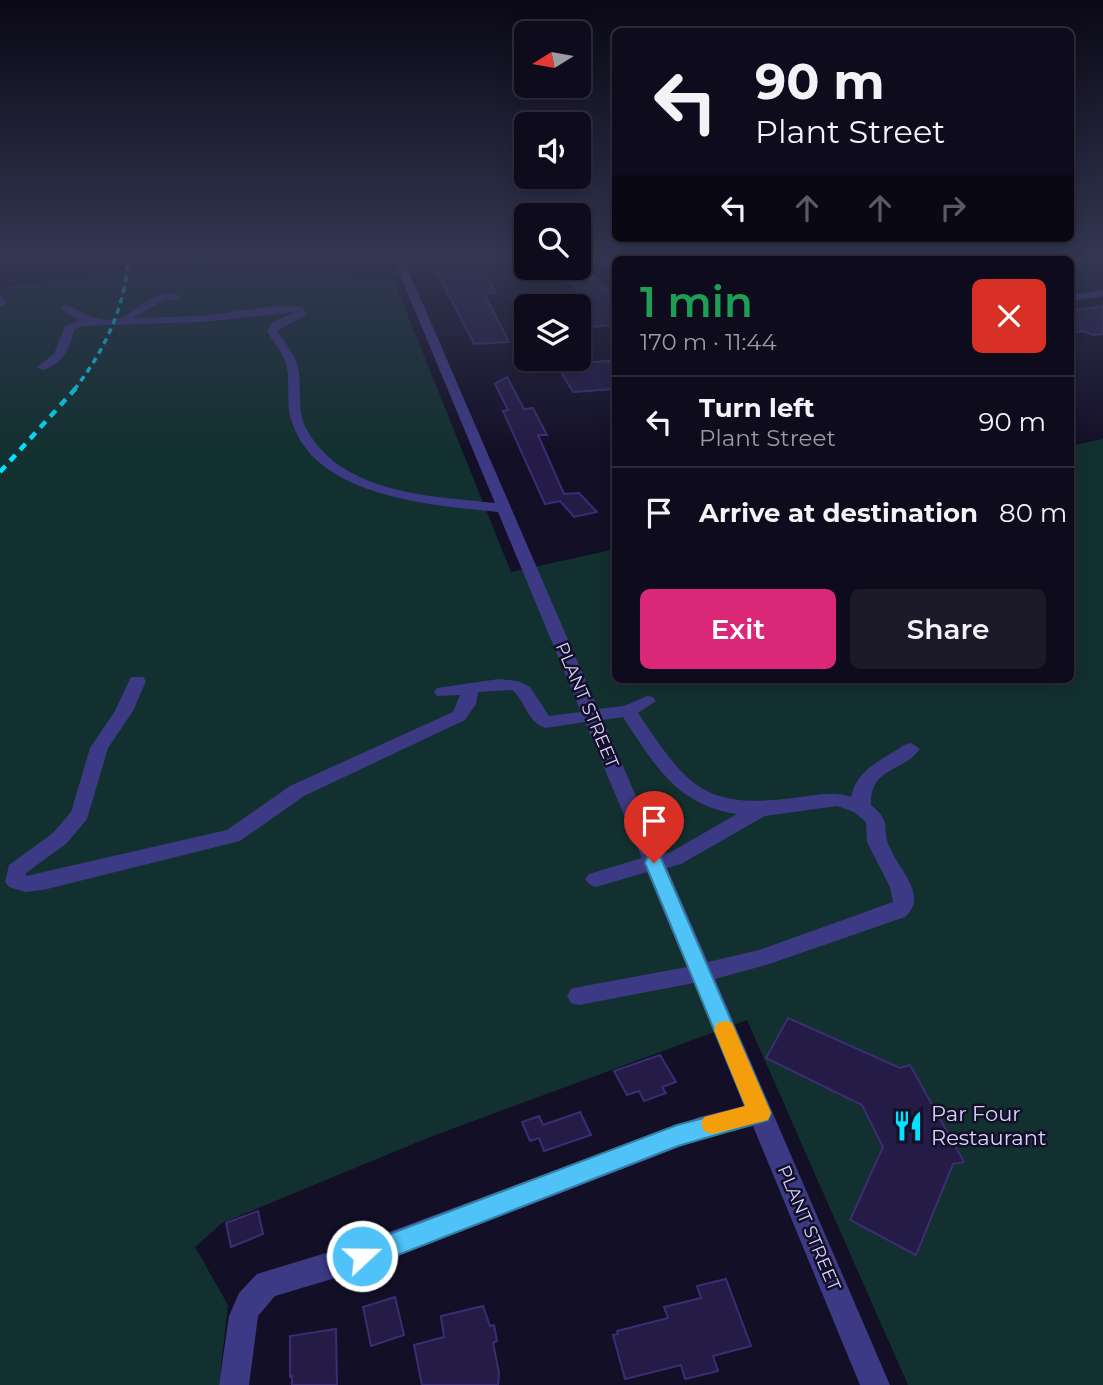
<!DOCTYPE html>
<html lang="en">
<head>
<meta charset="utf-8">
<style>
	body { margin:0; font-family:Montserrat,sans-serif; background:#1c1929; color:#f1f3f6; height:100vh; display:flex; flex-direction:column; font-size:26px; white-space:nowrap }
	* { box-sizing:border-box; margin:0 }
	p { font-size:23px; color:#9b9ba3 }
	.icon { flex:none; width:38px; height:38px; fill:none; stroke:currentColor; stroke-width:2; stroke-linecap:round; stroke-linejoin:round }
	.map { position:relative; flex:1; overflow:hidden }
	.sheet { position:absolute; left:612px; top:256px; width:462px; height:427px; display:flex; flex-direction:column; background:#0e0b1c; border-radius:10px; box-shadow:0 4px 18px #0003,0 0 0 2px #2e2b3b }
	.sheet>* { flex:none }
	.banner { position:absolute; left:612px; top:28px; width:462px; height:214px; border-radius:10px; box-shadow:0 4px 18px #0003,0 0 0 2px #2e2b3b; background:#0e0b1c; color:#f1f3f6; overflow:hidden }
	.needle { width:46px; rotate:259deg }
	.buttons { position:absolute; left:514px; top:21px; display:grid; gap:14px }
	.buttons a { display:grid; place-items:center; width:77px; height:77px; border-radius:10px; background:#0e0b1c; box-shadow:0 4px 18px #0003,0 0 0 2px #2e2b3b; font-size:35px }
	.pin { position:absolute; display:grid; place-items:center; width:60px; height:60px; color:#fff; margin:-72px -30px; border-radius:50% 50% 50% 0; rotate:-45deg; box-shadow:0 0 7px #0007 }
	.pin .icon { rotate:45deg }
	.me { position:absolute; width:77px; margin:-38px; rotate:69deg; stroke-linejoin:round; filter:drop-shadow(0 0 5px #0008) }
	.turn { display:flex; align-items:center; gap:24px; height:147px; padding:0 28px; font-size:32px }
	.turn .icon { width:91px; height:91px; stroke-width:2.5 }
	.turn b { display:block; font-size:49px; line-height:60px }
	.lanes { display:flex; align-items:center; height:66px; padding:0 28px; background:#0003; justify-content:center; gap:35px; direction:ltr }
	.lanes .off { opacity:.35 }
	.round { display:grid; place-items:center; flex:none; width:74px; height:74px; border-radius:10px; background:#1c1929 }
	.summary { display:flex; align-items:center; justify-content:space-between; height:119px; padding:0 28px }
	h1 { font-size:42px; font-weight:600; line-height:52px; color:#1e9e55 }
	.button { display:flex; gap:14px; margin-top:auto; padding:14px 28px }
	.button a { flex:1; height:80px; border-radius:10px; background:#db2777; color:#fff; font-size:28px; font-weight:600; line-height:80px; text-align:center }
	.button a+a { background:#1c1929; color:#f1f3f6 }
	ul { padding:0; list-style:none }
	li { display:flex; align-items:center; gap:21px; height:91px; padding:0 28px; border-top:2px solid #2e2b3b }
	li div { flex:1 }
	li b { display:block; font-size:26px }
	li em { font-style:normal }
	.map>svg:first-child { display:block }
	.green { fill:#12302f }
	.building { fill:#241b47; stroke:#3b2d73; stroke-width:2 }
	.lines { fill:none; stroke-linecap:round; stroke-linejoin:round }
	.minor { fill:#3d3a85; fill-rule:evenodd }
	.rail-far1 { stroke:#00e5ff; stroke-width:3.5; stroke-dasharray:6 5; stroke-linecap:butt }
	.rail { stroke:#00e5ff; stroke-width:4.5; stroke-dasharray:8 7; stroke-linecap:butt }
	.route { fill:#4fc3f7; stroke:#337fa1; stroke-width:2 }
	.slow { fill:#f59e0b }
	.labels { text-anchor:middle; stroke-width:5; stroke-linejoin:round; paint-order:stroke }
	.street-label { font-size:18px; fill:#d9d4ff; stroke:#130f26 }
	.near-poi-label { font-size:21px; fill:#d9d4ff; stroke:#130f26; text-anchor:start }
</style>
</head>
<body>
<div class="map">
<svg width="1103" height="1385" viewBox="0 0 1103 1385">
	<rect width="100%" height="100%" fill="#130f26"/>
	<path class="green" d="M199 265 394 281 511 572 616 549V679H1071V446L1103 439V1385H908L747 1020 430 1137 222 1223 195 1247 228 1305 219 1385H0V287Z"/>
	<g class="building">
		<path d="M449 258 452 262H458L461 268 482 266 496 293 484 294 509 342 474 344 430 259Z"/>
		<path d="M573 268H586L616 300V325L591 327 579 311V295L573 284 561 280Z"/>
		<path d="M1103 306V334L1092 335 1084 331 1071 333V311Z"/>
		<path d="M580 358 583 363 616 360V389L573 392 553 359Z"/>
		<path d="M507 377 524 409 533 408 547 435H538L564 494 579 493 597 512 574 517 560 501 545 504 503 411 508 410 495 384Z"/>
		<path d="M788 1018 900 1068 910 1065 964 1162 953 1164 916 1255 850 1220 883 1147 862 1105 766 1058Z"/>
		<path d="M660 1055 676 1082 662 1087 666 1093 644 1101 639 1091 627 1095 614 1071Z"/>
		<path d="M580 1112 591 1135 544 1151 539 1138 530 1141 522 1122 539 1116 543 1125Z"/>
		<path d="M258 1211 263 1234 231 1247 226 1223Z"/>
		<path d="M726 1279 751 1346 713 1356 718 1371 685 1379 681 1365 625 1379 613 1335 618 1334 617 1331 668 1318 664 1307 701 1298 697 1286Z"/>
		<path d="M395 1297 404 1335 371 1346 363 1307Z"/>
		<path d="M483 1306 490 1326 494 1325 497 1341 493 1343 499 1373 498 1385H422L414 1345 444 1337 441 1316Z"/>
		<path d="M336 1329 337 1385H292V1376L290 1377V1336Z"/>
	</g>
	<g class="lines">
		<g class="minor">
			<path d="M393 258H403L598 709 624 706 647 696 653 697 656 701 638 713C686 784 702 810 793 798 812 796 832 790 851 797 857 768 883 760 904 745L911 743 920 749C903 773 870 766 871 805 894 824 880 827 890 848 899 870 929 896 905 917L769 964 715 979 890 1385H860L753 1126 700 1139 362 1270 275 1296 258 1316 249 1385H219L229 1316 239 1293 257 1274 362 1242 699 1117 744 1106 694 983 579 1005 571 1003 567 996 571 989 579 987 687 967 647 872 596 887 589 884 585 879 589 874 642 858 585 722 546 728C526 722 527 702 512 690L478 692 476 704 465 720 304 796 240 841 43 890 25 892 9 887 5 882 9 865 53 833 71 812 90 748 115 711 131 677H143L146 681 133 711 108 748 87 819 67 843 26 873V876L227 830 290 786 453 712 460 695 437 696 434 692 437 688 499 679 518 681 530 687 549 716 581 712 498 512C433 505 316 498 292 422 285 404 291 383 286 364 282 351 273 342 267 331L273 322 295 312 202 322 82 326 74 330C70 349 62 364 43 370L37 367 54 354 65 326 80 320 62 310V306L66 305C84 311 97 324 118 319 137 314 159 282 182 297L177 300H164L133 318 202 316 277 306 302 307 306 313 305 315 277 331C285 343 295 354 298 368 302 386 297 409 305 426 339 494 430 496 495 503ZM623 717C654 764 676 805 737 814L669 853 661 854 603 720ZM837 806 854 812 866 822 867 842 890 887 893 902 759 950 708 962 667 868 681 864 765 816Z"/>
			<path d="M590 258H603L616 265V273Z"/>
			<path d="M690 258H701L702 259H691Z"/>
			<path d="M873 258H884L885 259H874Z"/>
			<path d="M1103 290V296L1071 301V295Z"/>
			<path d="M0 296 5 299V304L0 307Z"/>
		</g>
		<path class="rail-far1" d="M74 390C105 350 124 309 129 258"/>
		<path class="rail" d="M0 472 76 388"/>
	</g>
	<linearGradient id="sky" x2="0" y2="1"><stop stop-color="#0a0815"/><stop offset="0.57" stop-color="#333752"/><stop offset="1" stop-color="#333752" stop-opacity="0"/></linearGradient>
	<rect width="1103" height="452" fill="url(#sky)"/>
	<path class="route" d="M654 856 661 858 663 863 771 1113 768 1120 678 1146 362 1269 353 1265 349 1256 353 1248 677 1125 746 1107 645 863 647 858Z"/>
	<path class="slow" d="M725 1021 732 1023 771 1113 768 1120 712 1134 704 1131 701 1124 704 1117 745 1106 714 1030 717 1023Z"/>
	<defs>
		<g id="restaurant-bare" transform="scale(2.415)"><path d="M-5-6h1v4h1v-4h1v4h1v-4h1v5L-1.5 .5V6h-2V.5L-5-1ZM5-6V6H3V1.5H1.5Q1.5-4 5-6Z" fill="#00e5ff" stroke="#130f26" stroke-width="2.5" paint-order="stroke"/></g>
	</defs>
	<g fill-rule="evenodd">
		<use href="#restaurant-bare" x="908" y="1126"/>
	</g>
	<g class="labels">
		<g class="street-label">
			<text transform="translate(587 705) rotate(67)" y="6">PLANT STREET</text>
			<text transform="translate(809 1228) rotate(67)" y="6">PLANT STREET</text>
		</g>
		<g class="near-poi-label">
			<text x="931" y="1121">Par Four<tspan x="931" dy="24">Restaurant</tspan></text>
		</g>
	</g>
</svg>
<div class="buttons">
<a><svg class="needle" viewBox="-14 -14 28 28"><path d="M0-13l5 13h-10z" fill="#e53935"/><path d="M0 13l5-13h-10z" fill="#9b9ba3"/></svg></a>
<a><svg class="icon" aria-label="sound" viewBox="0 0 24 24"><path d="M4 9h4l5-4v14l-5-4H4zM17 9q2 3 0 6"/></svg></a>
<a><svg class="icon" aria-label="search" viewBox="0 0 24 24"><circle cx="10" cy="10" r="6"/><path d="M15 15l6 6"/></svg></a>
<a><svg class="icon" aria-label="layers" viewBox="0 0 24 24"><path d="M12 4l9 5-9 5-9-5zM3 14l9 5 9-5"/></svg></a>
</div>
<div class="pin" style="left:654px;top:863px;background:#d93025"><svg class="icon" aria-label="arrive" viewBox="0 0 24 24"><path d="M6 21V4h12l-3 4 3 4H6"/></svg></div>
<svg class="me" style="left:362px;top:1256px" viewBox="-20 -20 40 40"><circle r="17" fill="#4fc3f7" stroke="#fff" stroke-width="3"/><path d="M0-11L8 9 0 5-8 9z" fill="#fff"/></svg>
<div class="banner">
<div class="turn"><svg class="icon" aria-label="left" viewBox="0 0 24 24"><path d="M17 20v-9H6M10 6l-5 5 5 5"/></svg><div><b>90 m</b>Plant Street</div></div>
<div class="lanes"><svg class="icon" aria-label="left" viewBox="0 0 24 24"><path d="M17 20v-9H6M10 6l-5 5 5 5"/></svg><svg class="icon off" aria-label="ahead" viewBox="0 0 24 24"><path d="M12 20V5M6 11l6-6 6 6"/></svg><svg class="icon off" aria-label="ahead" viewBox="0 0 24 24"><path d="M12 20V5M6 11l6-6 6 6"/></svg><svg class="icon off" aria-label="right" viewBox="0 0 24 24"><path d="M7 20v-9h11M14 6l5 5-5 5"/></svg></div>
</div>
<section class="sheet">
<div class="summary"><div><h1>1 min</h1><p>170 m · 11:44</p></div><a class="round" style="background:#d93025;color:#fff"><svg class="icon" aria-label="close" viewBox="0 0 24 24"><path d="M6 6l12 12M18 6L6 18"/></svg></a></div>
<ul>
<li><svg class="icon" aria-label="left" viewBox="0 0 24 24"><path d="M17 20v-9H6M10 6l-5 5 5 5"/></svg><div><b>Turn left</b><p>Plant Street</p></div><em>90 m</em></li>
<li><svg class="icon" aria-label="arrive" viewBox="0 0 24 24"><path d="M6 21V4h12l-3 4 3 4H6"/></svg><div><b>Arrive at destination</b></div><em>80 m</em></li>
</ul>
<div class="button"><a>Exit</a><a>Share</a></div>
</section>
</div>
</body>
</html>
